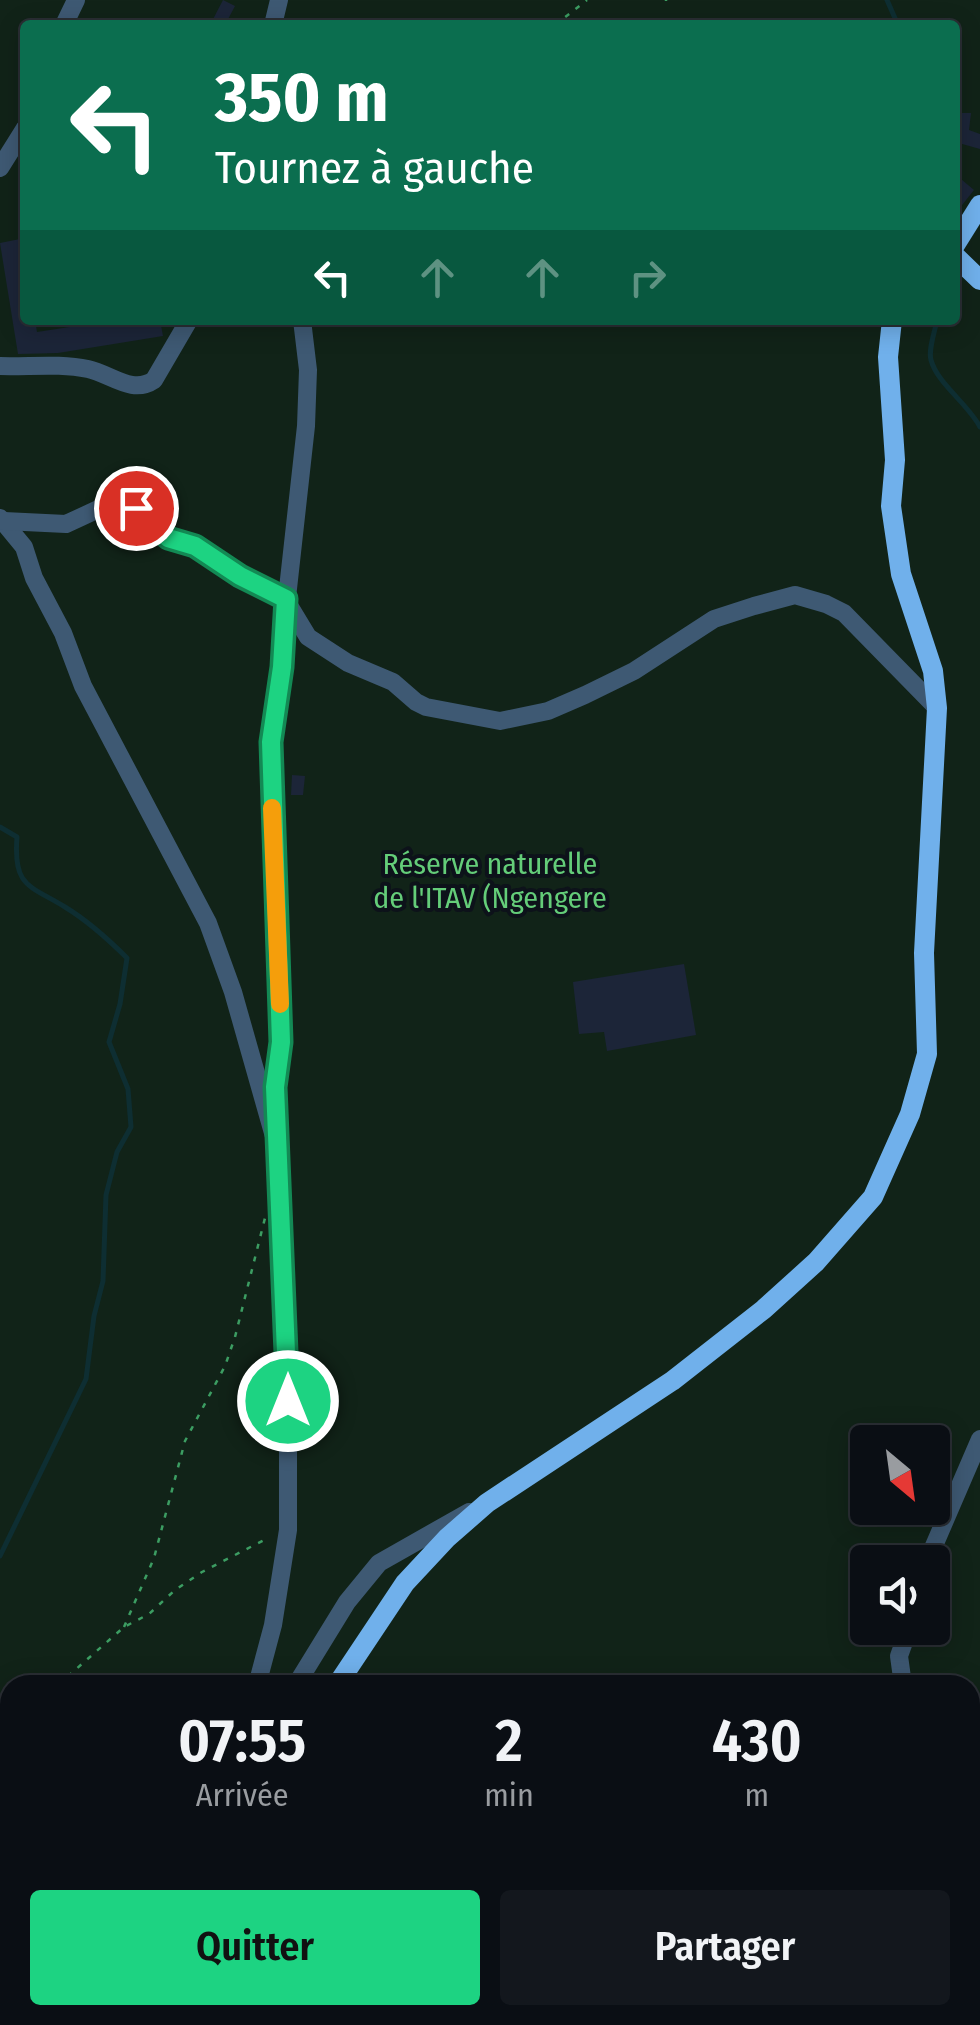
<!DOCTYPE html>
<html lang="fr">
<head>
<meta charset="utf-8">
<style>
	body { margin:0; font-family:"Fira Sans Condensed",sans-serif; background:#13171d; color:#f1f3f6; height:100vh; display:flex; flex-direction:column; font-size:38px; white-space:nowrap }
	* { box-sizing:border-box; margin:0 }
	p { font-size:32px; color:#999ca0 }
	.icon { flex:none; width:55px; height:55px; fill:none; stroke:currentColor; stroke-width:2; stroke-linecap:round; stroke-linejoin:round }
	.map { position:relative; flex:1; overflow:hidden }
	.drawer { position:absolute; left:0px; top:1675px; width:980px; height:350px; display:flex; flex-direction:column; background:#0a0e14; border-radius:30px 30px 0 0; box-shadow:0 5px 25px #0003,0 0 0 2px #2a2e34 }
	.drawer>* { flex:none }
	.hud { position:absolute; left:20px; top:20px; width:940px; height:305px; border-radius:10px; box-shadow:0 5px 25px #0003,0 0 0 2px #2a2e34; background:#0b6e4f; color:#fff; overflow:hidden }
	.needle { width:65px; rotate:151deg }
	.tools { position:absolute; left:850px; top:1425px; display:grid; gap:20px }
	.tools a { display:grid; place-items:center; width:100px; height:100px; border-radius:10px; background:#0a0e14; box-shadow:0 5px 25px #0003,0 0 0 2px #2a2e34; font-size:50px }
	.pin { position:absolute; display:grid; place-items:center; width:85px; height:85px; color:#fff; margin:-42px; border:5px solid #fff; border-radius:50%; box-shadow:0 2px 10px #0007 }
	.me { position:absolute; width:110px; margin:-55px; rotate:0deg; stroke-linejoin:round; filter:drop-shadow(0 0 8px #0008) }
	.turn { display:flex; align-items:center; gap:35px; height:210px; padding:0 30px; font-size:45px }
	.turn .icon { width:130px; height:130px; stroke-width:2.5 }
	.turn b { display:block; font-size:70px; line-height:85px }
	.lanes { display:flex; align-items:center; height:95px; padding:0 30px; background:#0003; justify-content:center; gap:50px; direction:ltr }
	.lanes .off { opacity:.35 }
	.eta { display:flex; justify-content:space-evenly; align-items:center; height:170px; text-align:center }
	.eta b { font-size:60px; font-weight:600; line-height:70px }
	.cta { display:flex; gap:20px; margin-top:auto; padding:20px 30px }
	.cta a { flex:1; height:115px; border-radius:10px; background:#1dd382; color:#111; font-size:40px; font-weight:600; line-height:115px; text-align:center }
	.cta a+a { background:#13171d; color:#f1f3f6 }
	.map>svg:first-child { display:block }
	.green { fill:#112318; fill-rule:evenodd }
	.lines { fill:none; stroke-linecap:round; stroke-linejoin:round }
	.stream { stroke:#0e2e32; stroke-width:5 }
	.building { fill:#1c2538 }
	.path { stroke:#3c9d62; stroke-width:2.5; stroke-dasharray:5 8; stroke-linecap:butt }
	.street { stroke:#3e5973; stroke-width:18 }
	.secondary { stroke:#70b0eb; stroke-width:20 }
	.route-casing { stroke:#138954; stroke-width:25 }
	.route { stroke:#1dd382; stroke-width:18 }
	.slow { stroke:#f59e0b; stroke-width:18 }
	.labels { text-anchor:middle; stroke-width:8; stroke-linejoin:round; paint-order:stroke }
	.park-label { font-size:30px; fill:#64cd79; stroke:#0d121a }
</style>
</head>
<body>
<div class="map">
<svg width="980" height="2025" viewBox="0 0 980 2025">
	<rect width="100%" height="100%" fill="#0d121a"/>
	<path class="green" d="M0 0H980V2025H0ZM25 25H955V320H25ZM868 1442H932V1508H868ZM868 1562H932V1628H868ZM10 1685H970V2015H10Z"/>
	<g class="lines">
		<g class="stream">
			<path d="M887 0 898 25"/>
			<path d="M937 320C935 331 928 350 931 360 937 383 968 404 980 427"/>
			<path d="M0 827 17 837C13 887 29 885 65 907 88 921 108 939 127 958L120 1004 109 1042 128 1089 131 1127 117 1152 106 1195 103 1281 94 1316 86 1379 0 1556"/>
			<path d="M970 1824 980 1816"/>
			<path d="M970 1870 980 1917"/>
		</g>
	</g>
	<g class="building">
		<path d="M223 0 235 6 225 25H210Z"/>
		<path d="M955 113H971L969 130 980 134V149L955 142Z"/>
		<path d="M955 174 974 190 955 214Z"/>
		<path d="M25 238V320H35L37 332 115 320H160L163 336 58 353 18 354 0 243Z"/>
		<path d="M292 775 305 776 303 795H291Z"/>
		<path d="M684 964 696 1035 607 1051 604 1032 579 1034 573 982Z"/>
	</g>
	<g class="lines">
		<g class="path">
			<path d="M666 1V0"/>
			<path d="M555 25 587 0"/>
			<path d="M124 1627 154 1558 185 1441 225 1366 235 1337 265 1218"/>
			<path d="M58 1685 124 1627 149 1614 175 1590 202 1572 268 1538"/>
			<path d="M0 1739 10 1730"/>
			<path d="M79 2025 89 2015"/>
		</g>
		<g class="street">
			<path d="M64 25 76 0"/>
			<path d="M273 25 279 0"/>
			<path d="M0 168 25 128"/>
			<path d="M0 366C28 367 60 363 88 369 111 374 132 395 154 380L189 320"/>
			<path d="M0 518 24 547 34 578 63 633 83 686 208 923 233 992 279 1154 288 1337V1530L273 1625 257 1685"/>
			<path d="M4 521 66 524 107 505 135 508 168 538 195 546 241 576 285 599 308 637 348 663 393 682 416 702 426 707 500 721 548 711 585 695 634 671 714 619 754 606 795 595 826 604 844 613 937 708"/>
			<path d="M278 1121 275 1087 281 1042 271 742 306 426 308 370 302 320"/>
			<path d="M927 1562 980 1439"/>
			<path d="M296 1685 347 1602 379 1563 469 1512"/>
			<path d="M903 1685 899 1656 909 1628"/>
			<path d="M970 1764 980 1773"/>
		</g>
		<g class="secondary">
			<path d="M955 245 980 205"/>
			<path d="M955 256 980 280"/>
			<path d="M337 1685 405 1583 447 1538 487 1503 672 1381 764 1309 816 1262 873 1197 910 1114 927 1054 924 953 937 708 933 671 901 574 891 506 895 460 888 357 892 320"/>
			<path d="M174 2025 176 2015"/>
		</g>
	</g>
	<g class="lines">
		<g class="route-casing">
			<path id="route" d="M136 508 168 538 195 546 240 576 286 599 282 667 271 742 281 1042 275 1087 288 1401"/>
		</g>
		<use href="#route" class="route"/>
		<path class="slow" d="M272 808 280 1004"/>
	</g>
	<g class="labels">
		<g class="park-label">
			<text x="490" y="874">Réserve naturelle<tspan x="490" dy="34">de l'ITAV (Ngengere</tspan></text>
		</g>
	</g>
</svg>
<div class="tools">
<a><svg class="needle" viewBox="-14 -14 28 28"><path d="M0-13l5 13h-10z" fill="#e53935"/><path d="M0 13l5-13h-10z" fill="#999ca0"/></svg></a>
<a><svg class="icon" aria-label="sound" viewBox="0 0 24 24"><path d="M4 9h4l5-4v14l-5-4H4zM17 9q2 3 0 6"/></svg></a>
</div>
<div class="pin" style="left:136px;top:508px;background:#d93025"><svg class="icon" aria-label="arrive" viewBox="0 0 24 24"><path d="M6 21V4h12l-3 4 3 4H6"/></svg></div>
<svg class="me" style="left:288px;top:1401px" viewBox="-20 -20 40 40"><circle r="17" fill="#1dd382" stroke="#fff" stroke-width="3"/><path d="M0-11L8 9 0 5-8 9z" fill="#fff"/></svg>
<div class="hud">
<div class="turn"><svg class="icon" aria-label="left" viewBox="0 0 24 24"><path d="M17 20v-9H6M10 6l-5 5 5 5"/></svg><div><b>350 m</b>Tournez à gauche</div></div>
<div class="lanes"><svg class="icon" aria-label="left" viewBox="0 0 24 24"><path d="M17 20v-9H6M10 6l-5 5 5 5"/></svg><svg class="icon off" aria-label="ahead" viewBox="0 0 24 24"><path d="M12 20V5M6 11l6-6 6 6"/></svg><svg class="icon off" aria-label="ahead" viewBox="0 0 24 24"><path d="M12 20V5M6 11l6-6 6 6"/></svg><svg class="icon off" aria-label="right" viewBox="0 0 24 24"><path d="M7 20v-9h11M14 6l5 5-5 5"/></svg></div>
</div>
<section class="drawer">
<div class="eta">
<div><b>07:55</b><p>Arrivée</p></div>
<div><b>2</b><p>min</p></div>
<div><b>430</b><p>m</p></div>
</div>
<div class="cta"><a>Quitter</a><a>Partager</a></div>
</section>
</div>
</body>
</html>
